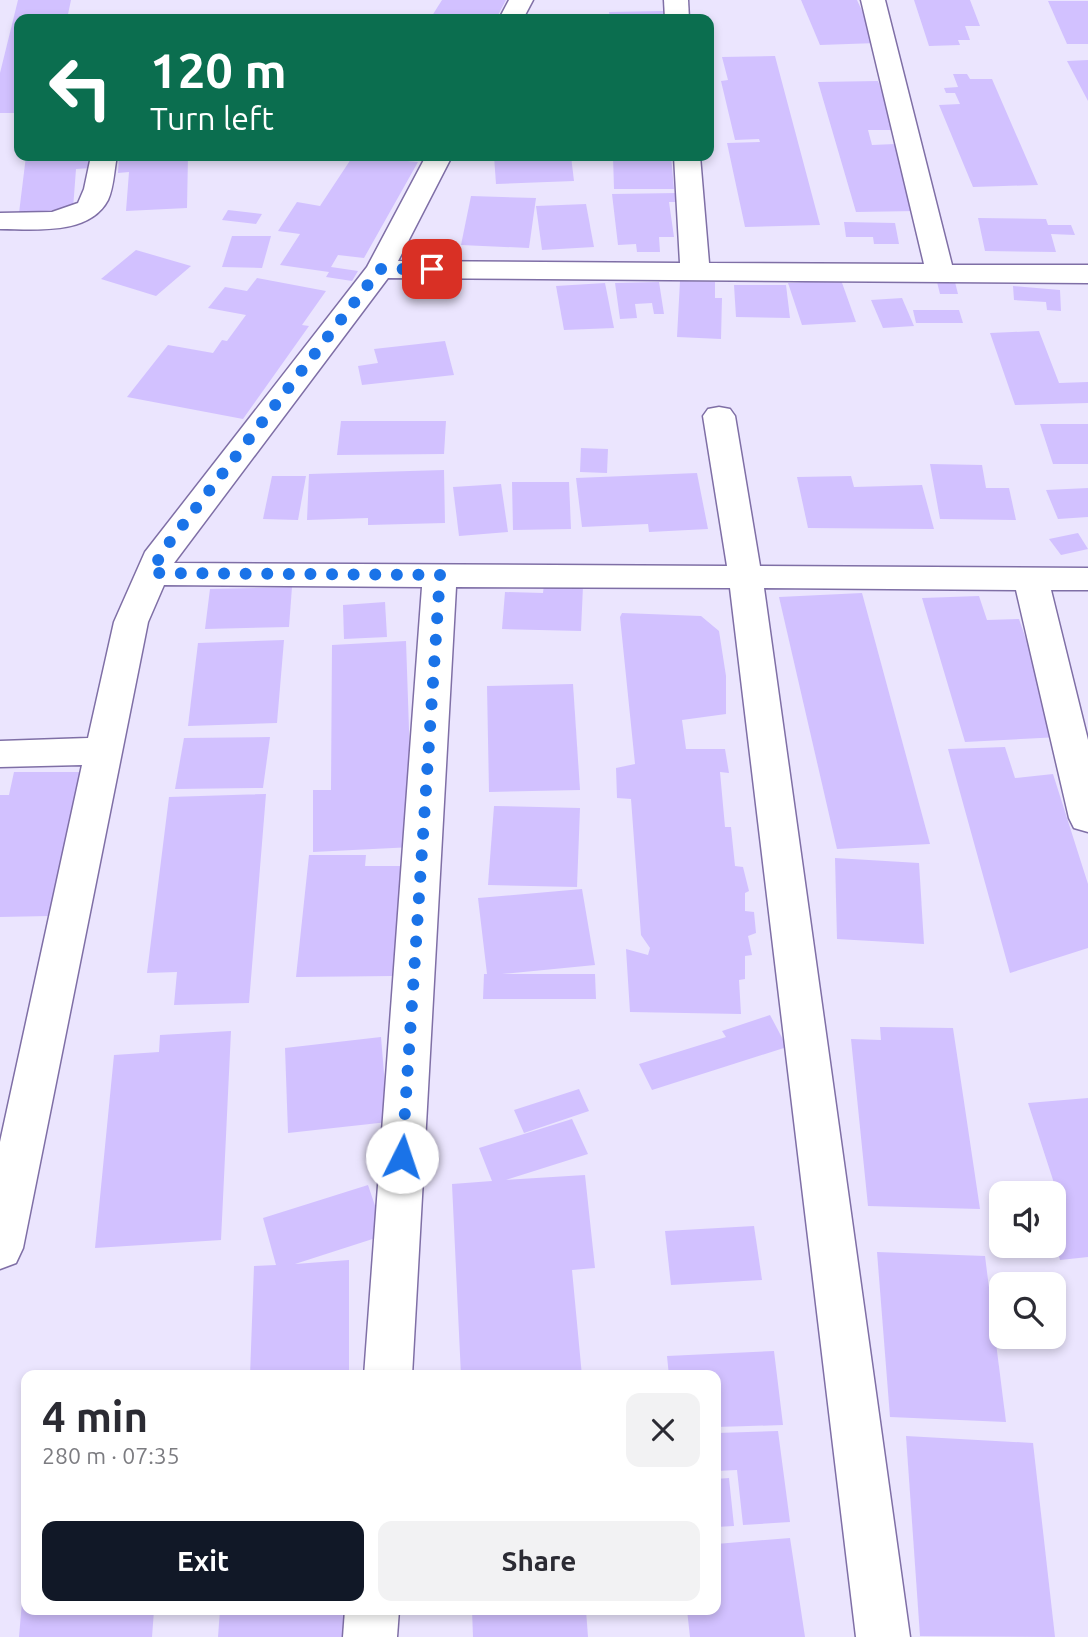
<!DOCTYPE html>
<html lang="en">
<head>
<meta charset="utf-8">
<style>
	body { margin:0; font-family:Ubuntu,sans-serif; background:#f2f2f3; color:#2b2b33; height:100vh; display:flex; flex-direction:column; font-size:26px; white-space:nowrap }
	* { box-sizing:border-box; margin:0 }
	p { font-size:23px; color:#7c7c81 }
	.icon { flex:none; width:38px; height:38px; fill:none; stroke:currentColor; stroke-width:2; stroke-linecap:round; stroke-linejoin:round }
	.map { position:relative; flex:1; overflow:hidden }
	.drawer { position:absolute; left:21px; top:1370px; width:700px; height:245px; display:flex; flex-direction:column; background:#fff; border-radius:14px; box-shadow:0 4px 10px #0003 }
	.drawer>* { flex:none }
	.hud { position:absolute; left:14px; top:14px; width:700px; height:147px; border-radius:14px; box-shadow:0 4px 10px #0003; background:#0b6e4f; color:#fff; overflow:hidden }
	.controls { position:absolute; left:989px; top:1181px; display:grid; gap:14px }
	.controls a { display:grid; place-items:center; width:77px; height:77px; border-radius:14px; background:#fff; box-shadow:0 4px 10px #0003; font-size:35px }
	.pin { position:absolute; display:grid; place-items:center; width:60px; height:60px; color:#fff; margin:-30px; border-radius:14px; box-shadow:0 4px 10px #0006 }
	.me { position:absolute; width:77px; margin:-38px; rotate:4deg; stroke-linejoin:round; filter:drop-shadow(0 0 5px #0008) }
	.turn { display:flex; align-items:center; gap:24px; height:147px; padding:0 21px; font-size:32px }
	.turn .icon { width:91px; height:91px; stroke-width:2.5 }
	.turn b { display:block; font-size:49px; line-height:60px }
	.round { display:grid; place-items:center; flex:none; width:74px; height:74px; border-radius:14px; background:#f2f2f3 }
	.overview { display:flex; align-items:center; justify-content:space-between; height:119px; padding:0 21px }
	h1 { font-size:42px; font-weight:700; line-height:52px }
	.primary-button { display:flex; gap:14px; margin-top:auto; padding:14px 21px }
	.primary-button a { flex:1; height:80px; border-radius:14px; background:#111827; color:#fff; font-size:28px; font-weight:700; line-height:80px; text-align:center }
	.primary-button a+a { background:#f2f2f3; color:#2b2b33 }
	.map>svg:first-child { display:block }
	.building { fill:#d2c1ff }
	.lines { fill:none; stroke-linecap:round; stroke-linejoin:round }
	.minor-casing { stroke:#7f6fa6; stroke-width:3 }
	.minor { fill:#fff; fill-rule:evenodd }
	.route { stroke:#1a73e8; stroke-width:12; stroke-dasharray:0 21.6 }
</style>
</head>
<body>
<div class="map">
<svg width="1088" height="1637" viewBox="0 0 1088 1637">
	<rect width="100%" height="100%" fill="#ebe5fe"/>
	<g class="building">
		<path d="M18 0H71L67 19H19V113H0V73Z"/>
		<path d="M442 0H506L496 19H430Z"/>
		<path d="M801 0H857L877 43 820 45Z"/>
		<path d="M914 0H970L980 26H965L970 40H958L960 45 929 46Z"/>
		<path d="M1048 1H1088V44H1067Z"/>
		<path d="M663 11 665 19H610L609 12Z"/>
		<path d="M775 56 820 225 745 227 727 143 760 142 759 139 735 140 721 81 728 80 722 57Z"/>
		<path d="M1088 60V101L1067 61Z"/>
		<path d="M953 74H967L970 79H992L1038 185 973 187 939 105 960 104 955 93H946L944 88 958 87Z"/>
		<path d="M878 81 896 130H868L872 145 895 144 916 211 856 212 818 82Z"/>
		<path d="M26 156H92L91 168 76 169 73 209 19 213Z"/>
		<path d="M119 156H188L187 208 126 211 129 172 118 173Z"/>
		<path d="M353 156 418 162 364 258 338 255 331 267 358 271 352 281 326 277 329 272 280 265 300 234 278 231 297 202 320 206Z"/>
		<path d="M494 156H571L574 181 496 184Z"/>
		<path d="M613 156H671L674 189H614Z"/>
		<path d="M677 193 678 202H669L674 237H659L660 252H637L636 244 618 245 612 194Z"/>
		<path d="M471 196 536 198 529 248 461 245Z"/>
		<path d="M586 204 594 247 542 250 536 206Z"/>
		<path d="M228 210 262 214 256 224 222 220Z"/>
		<path d="M978 218 1046 219 1048 225H1071L1075 235 1051 234 1056 252 985 251Z"/>
		<path d="M844 222 895 223 899 244H874L873 237H846Z"/>
		<path d="M232 236H271L262 268 222 267Z"/>
		<path d="M136 250 191 266 156 296 101 279Z"/>
		<path d="M257 278 326 291 302 325 309 326 243 419 127 397 168 345 213 353 222 340 227 341 246 315 208 308 225 287 247 291Z"/>
		<path d="M841 280 856 322 802 325 788 283Z"/>
		<path d="M680 281 715 282V298H722L721 339 677 337Z"/>
		<path d="M659 282 664 314H654L652 303 635 304 637 318 620 319 615 283Z"/>
		<path d="M937 282H955L958 294H940Z"/>
		<path d="M605 283 614 328 564 330 556 286Z"/>
		<path d="M734 285H786L790 318 736 317Z"/>
		<path d="M1013 286 1060 290 1061 311 1047 310 1046 302 1014 300Z"/>
		<path d="M902 298 914 326 883 328 871 300Z"/>
		<path d="M913 310H959L963 323H916Z"/>
		<path d="M1039 331 1059 383 1088 382V403L1015 405 990 333Z"/>
		<path d="M445 341 454 375 362 385 358 366 378 363 374 349Z"/>
		<path d="M341 421H446L444 454 337 455Z"/>
		<path d="M1040 424H1088V464H1053Z"/>
		<path d="M581 448 608 449 607 473 580 472Z"/>
		<path d="M930 464 982 465 986 488H1009L1016 520 940 519Z"/>
		<path d="M444 470 445 523 368 525V518L307 520 309 474Z"/>
		<path d="M697 473 708 529 649 532 648 524 582 527 576 478Z"/>
		<path d="M272 476H306L298 520 263 519Z"/>
		<path d="M851 476 854 487 922 485 934 529 808 528 797 477Z"/>
		<path d="M512 482H569L571 529 513 530Z"/>
		<path d="M501 484 508 532 459 536 453 487Z"/>
		<path d="M1088 488V517L1058 519 1046 490Z"/>
		<path d="M1078 533 1088 549 1061 555 1049 539Z"/>
		<path d="M544 584 583 586 581 631 502 629 505 592 543 593Z"/>
		<path d="M292 587 289 627 205 629 210 589Z"/>
		<path d="M862 593 930 844 837 849 779 597Z"/>
		<path d="M979 596 987 620 1019 619 1060 737 965 742 922 598Z"/>
		<path d="M385 602 387 637 344 639 343 605Z"/>
		<path d="M622 613 701 616 719 631 726 676V714L682 720 686 749H725L729 773 720 772 725 827H731L735 866 743 867 749 891 745 893V911L754 912 756 933 748 936 752 955 745 956V979L739 980 741 1014 630 1012 626 949 648 955 650 948 641 935 631 799 617 798 616 768 635 764 620 617Z"/>
		<path d="M284 640 277 723 188 726 198 643Z"/>
		<path d="M406 641 413 847 313 852V790H331L332 645Z"/>
		<path d="M573 684 580 790 489 792 487 686Z"/>
		<path d="M270 737 263 788 175 789 184 738Z"/>
		<path d="M1005 747 1015 778 1053 774 1088 884V948L1010 973 948 749Z"/>
		<path d="M14 772H80L49 916 0 917V795H9Z"/>
		<path d="M266 794 249 1003 174 1005 177 972 147 973 169 797Z"/>
		<path d="M494 806 580 808 577 887 488 885Z"/>
		<path d="M309 855H366L365 866H402L393 976 296 977Z"/>
		<path d="M835 858 919 863 924 944 837 939Z"/>
		<path d="M582 889 595 965 502 974H595L596 999H483L484 974H487L478 898Z"/>
		<path d="M770 1015 787 1047 652 1090 639 1064 726 1037 722 1031Z"/>
		<path d="M880 1027 953 1028 980 1209 868 1206 851 1039 881 1040Z"/>
		<path d="M231 1031 221 1240 95 1248 114 1055 159 1052 160 1035Z"/>
		<path d="M381 1037 388 1122 288 1133 285 1048Z"/>
		<path d="M579 1089 589 1111 524 1133 514 1110Z"/>
		<path d="M1088 1098V1257L1060 1260 1054 1238V1194H1039L1037 1185 1054 1183 1028 1103Z"/>
		<path d="M572 1119 588 1154 506 1180 585 1175 595 1268 572 1270 582 1376H461L452 1184 492 1181 479 1148Z"/>
		<path d="M368 1185 385 1235 295 1264 349 1260V1376H250L254 1266 276 1265 263 1218Z"/>
		<path d="M754 1226 762 1280 671 1285 665 1231Z"/>
		<path d="M877 1252 985 1256 1006 1422 890 1417Z"/>
		<path d="M774 1351 783 1425 716 1427V1376H669L667 1356Z"/>
		<path d="M778 1431 790 1522 743 1525 737 1470 716 1471V1433Z"/>
		<path d="M906 1436 1033 1443 1055 1637 920 1636Z"/>
		<path d="M729 1478 734 1526 716 1527V1479Z"/>
		<path d="M790 1538 805 1637H690L687 1610H716V1544Z"/>
		<path d="M24 1578 26 1610H154L152 1637H19Z"/>
		<path d="M220 1610H348V1637H218Z"/>
		<path d="M472 1610H586L588 1637H473Z"/>
	</g>
	<g class="lines">
		<g class="minor-casing">
			<g id="minor">
				<path d="M509 0H533L523 19H499Z"/>
				<path d="M664 0H688L689 19H665Z"/>
				<path d="M861 0H885L952 265H1088V283L388 278 174 563 727 566 703 416 708 409 719 407 730 409 735 416 760 566 1088 568V590H1051L1088 740V832L1074 828 1069 818 1016 590 764 588 910 1637H856L730 588 456 587 412 1376H364L422 587 164 585 148 622 23 1248 16 1263 0 1269V1142L82 765 0 767V741L88 738 114 622 145 552 367 267 426 156H452L398 261 680 263 674 156H700L709 263 924 264Z"/>
				<path d="M91 156H117C114 170 114 187 108 200 89 236 34 229 0 229V213L52 212 78 203 84 189Z"/>
				<path d="M345 1610H399L397 1637H343Z"/>
			</g>
		</g>
		<use href="#minor" class="minor"/>
	</g>
	<g class="lines">
		<path class="route" d="M402 1157 440 575 152 573 162 552 380 269H432"/>
	</g>
</svg>
<div class="controls">
<a><svg class="icon" aria-label="sound" viewBox="0 0 24 24"><path d="M4 9h4l5-4v14l-5-4H4zM17 9q2 3 0 6"/></svg></a>
<a><svg class="icon" aria-label="search" viewBox="0 0 24 24"><circle cx="10" cy="10" r="6"/><path d="M15 15l6 6"/></svg></a>
</div>
<div class="pin" style="left:432px;top:269px;background:#d93025"><svg class="icon" aria-label="arrive" viewBox="0 0 24 24"><path d="M6 21V4h12l-3 4 3 4H6"/></svg></div>
<svg class="me" style="left:402px;top:1157px" viewBox="-20 -20 40 40"><circle r="19" fill="#fff"/><path d="M0-13L10 11 0 6-10 11z" fill="#1a73e8"/></svg>
<div class="hud">
<div class="turn"><svg class="icon" aria-label="left" viewBox="0 0 24 24"><path d="M17 20v-9H6M10 6l-5 5 5 5"/></svg><div><b>120 m</b>Turn left</div></div>
</div>
<section class="drawer">
<div class="overview"><div><h1>4 min</h1><p>280 m · 07:35</p></div><a class="round"><svg class="icon" aria-label="close" viewBox="0 0 24 24"><path d="M6 6l12 12M18 6L6 18"/></svg></a></div>
<div class="primary-button"><a>Exit</a><a>Share</a></div>
</section>
</div>
</body>
</html>
